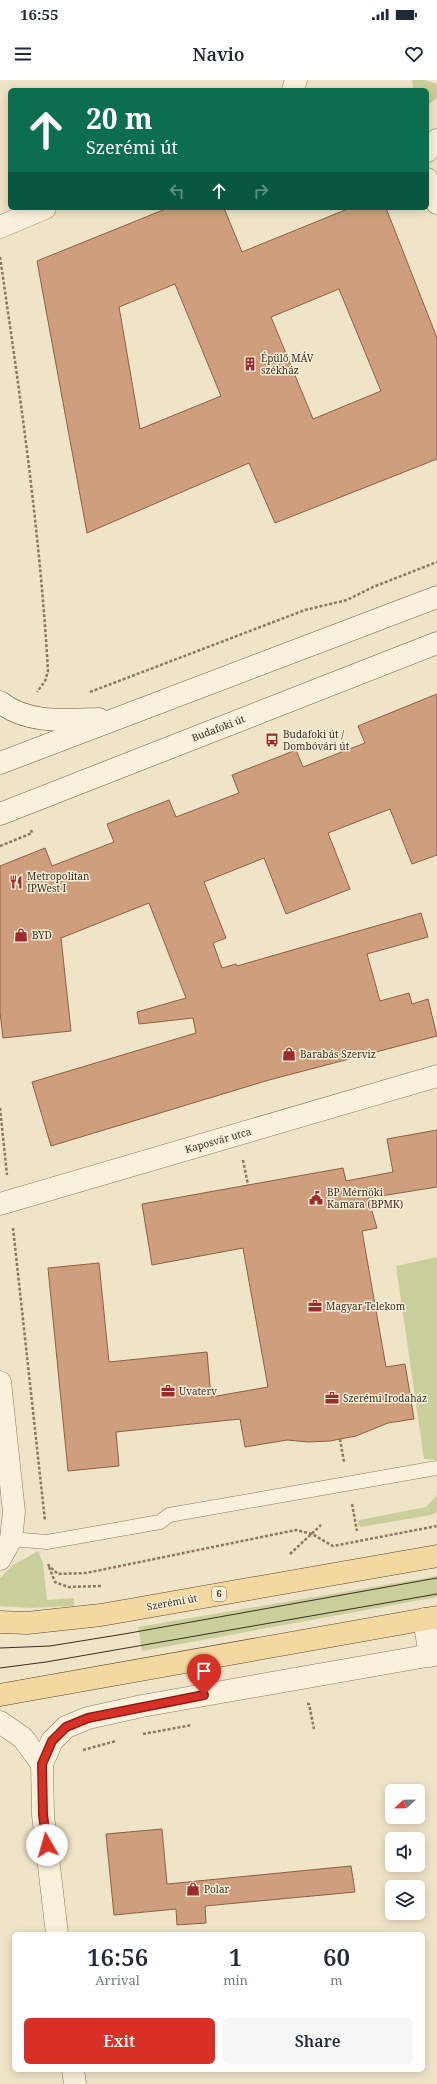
<!DOCTYPE html>
<html lang="en">
<head>
<meta charset="utf-8">
<style>
	body { margin:0; font-family:"Noto Serif",serif; background:#f6f6f7; color:#1f2937; height:100vh; display:flex; flex-direction:column; font-size:15px; white-space:nowrap }
	* { box-sizing:border-box; margin:0 }
	p { font-size:13px; color:#747a83 }
	.icon { flex:none; width:22px; height:22px; fill:none; stroke:currentColor; stroke-width:2; stroke-linecap:round; stroke-linejoin:round }
	.map { position:relative; flex:1; overflow:hidden }
	.side { position:absolute; left:12px; top:1852px; width:413px; height:140px; display:flex; flex-direction:column; background:#fff; border-radius:6px; box-shadow:0 2px 10px #0003 }
	.side>* { flex:none }
	.guide { position:absolute; left:8px; top:8px; width:421px; height:122px; border-radius:6px; box-shadow:0 2px 10px #0003; background:#0b6e4f; color:#fff; overflow:hidden }
	.needle { width:26px; rotate:248deg }
	.buttons { position:absolute; left:385px; top:1704px; display:grid; gap:8px }
	.buttons a { display:grid; place-items:center; width:40px; height:40px; border-radius:6px; background:#fff; box-shadow:0 2px 10px #0003; font-size:20px }
	.pin { position:absolute; display:grid; place-items:center; width:34px; height:34px; color:#fff; margin:-41px -17px; border-radius:50% 50% 50% 0; rotate:-45deg; box-shadow:0 0 4px #0007 }
	.pin .icon { rotate:45deg }
	.me { position:absolute; width:44px; margin:-22px; rotate:353deg; stroke-linejoin:round; filter:drop-shadow(0 0 3px #0008) }
	.turn { display:flex; align-items:center; gap:14px; height:84px; padding:0 12px; font-size:18px }
	.turn .icon { width:52px; height:52px; stroke-width:2.5 }
	.turn b { display:block; font-size:28px; line-height:34px }
	.lanes { display:flex; align-items:center; height:38px; padding:0 12px; background:#0003; justify-content:center; gap:20px; direction:ltr }
	.lanes .off { opacity:.35 }
	.eta { display:flex; justify-content:space-evenly; align-items:center; height:68px; text-align:center }
	.eta b { font-size:24px; font-weight:600; line-height:28px }
	.button { display:flex; gap:8px; margin-top:auto; padding:8px 12px }
	.button a { flex:1; height:46px; border-radius:6px; background:#d93025; color:#fff; font-size:16px; font-weight:600; line-height:46px; text-align:center }
	.button a+a { background:#f6f6f7; color:#1f2937 }
	.status { display:flex; justify-content:space-between; align-items:center; height:28px; padding:0 20px; background:#fff; direction:ltr }
	.status svg { height:11px; fill:currentColor }
	header { display:flex; justify-content:space-between; align-items:center; height:52px; padding:0 12px; background:#fff; font-size:18px; font-weight:600 }
	.map>svg:first-child { display:block }
	.green { fill:#c9cf9b }
	.building { fill:#cf9f7d; stroke:#8d5f41; fill-rule:evenodd }
	.lines { fill:none; stroke-linecap:round; stroke-linejoin:round }
	.service-casing { stroke:#8d765c; stroke-width:15 }
	.pedestrian-casing { stroke:#8d765c; stroke-width:23 }
	.minor-casing { stroke:#8d765c; stroke-width:23 }
	.secondary-casing { stroke:#6f573f; stroke-width:23 }
	.primary-casing { stroke:#5b4430; stroke-width:23 }
	.path { stroke:#8d765c; stroke-width:2.5; stroke-dasharray:3 2; stroke-linecap:butt }
	.service { stroke:#faf1dc; stroke-width:14 }
	.pedestrian { stroke:#faf1dc; stroke-width:22 }
	.minor { stroke:#faf1dc; stroke-width:22 }
	.secondary { stroke:#faf1dc; stroke-width:22 }
	.primary { stroke:#f3d9a0; stroke-width:22 }
	.tram { stroke:#3d2e20; stroke-width:1 }
	.route-casing { stroke:#8d1f18; stroke-width:10 }
	.route { stroke:#d93025; stroke-width:7 }
	.labels { text-anchor:middle; stroke-width:3; stroke-linejoin:round; paint-order:stroke }
	.shield { fill:#f7eed8; stroke:#756857; stroke-width:1 }
	.shield-label { font-size:9px; font-weight:bold; fill:#3d2e20 }
	.poi-label { font-size:10px; fill:#3d2e20; stroke:#f7eed8; text-anchor:start }
	.street-label { font-size:10px; fill:#3d2e20; stroke:#f7eed8 }
</style>
</head>
<body>
<div class="status"><b>16:55</b><svg viewBox="0 0 49 12"><path d="M0 12V9h3v3zM5 12V6h3v6zM10 12V3h3v9zM15 12V0h3v12zM26 1h20v11H26zM47 4h2v5h-2z"/></svg></div>
<header><svg class="icon" aria-label="menu" viewBox="0 0 24 24"><path d="M4 6h16M4 12h16M4 18h16"/></svg>Navio<svg class="icon" aria-label="heart" viewBox="0 0 24 24"><path d="M12 20l-8-8c-3-5 5-10 8-4 3-6 11-1 8 4z"/></svg></header>
<div class="map">
<svg width="437" height="2004" viewBox="0 0 437 2004">
	<rect width="100%" height="100%" fill="#f0e4c8"/>
	<g class="green">
		<path d="M412 0H425L437 4V18L427 26V10H413Z"/>
		<path d="M437 1177V1380L424 1379 396 1186Z"/>
		<path d="M437 1415V1432L431 1435 361 1447 358 1444 359 1440 426 1427Z"/>
		<path d="M38 1471 43 1483 47 1520 74 1518V1526L30 1528 0 1526V1498L13 1485Z"/>
		<path d="M437 1496V1517L142 1571 138 1547Z"/>
	</g>
	<g class="building">
		<path d="M168 128H224L242 172 350 128H386L437 258V379L275 443 249 383 87 453 37 181ZM175 204 221 316 140 349 119 227ZM339 209 381 311 313 339 271 237Z"/>
		<path d="M437 614V775L412 784 390 729 328 753 350 809 286 834 264 778 204 802 226 858 213 863 222 888 236 884 237 886 421 833 428 857 367 874 380 921 409 913 412 924 428 919 437 956 269 1000 51 1066 32 1002 196 953 193 938 139 944 137 932 186 918 149 823 61 858 71 951 3 958 0 932V786L45 768 52 786 114 762 107 744 169 720 176 737 239 713 232 695 296 670 303 687 365 663 358 646Z"/>
		<path d="M437 1050V1107L368 1118 377 1148 362 1151 386 1287 405 1284 414 1339 388 1343 356 1356 330 1361 308 1362 287 1360 245 1367 240 1339 116 1352 119 1386 68 1391 48 1188 99 1183 109 1282 207 1272 211 1317 268 1307 243 1168 152 1185 142 1124 343 1088 346 1101 393 1092 387 1059Z"/>
		<path d="M162 1749 167 1804 351 1786 355 1812 205 1826 206 1843 177 1845 176 1829 114 1835 106 1754Z"/>
	</g>
	<g class="lines">
		<g class="service-casing">
			<path id="service" d="M11 1459 47 1462 160 1442 169 1435 437 1388"/>
		</g>
		<g class="pedestrian-casing">
			<path id="pedestrian" d="M293 10 296 0"/>
		</g>
		<g class="minor-casing">
			<g id="minor">
				<path d="M427 71 437 60"/>
				<path d="M427 99 437 123"/>
				<path d="M0 147 45 128"/>
				<path d="M0 1124 437 996"/>
				<path d="M0 1302 14 1432 11 1459 0 1479"/>
				<path d="M424 1539 430 1576"/>
				<path d="M0 1642 23 1658 42 1684 43 1735 57 1854"/>
				<path d="M42 1684 52 1661 66 1647 88 1638 142 1626 437 1574"/>
				<path d="M73 1990 75 2004"/>
			</g>
		</g>
		<g class="secondary-casing">
			<g id="secondary">
				<path d="M0 622C27 644 66 640 99 639"/>
				<path d="M0 683 437 517"/>
				<path d="M0 734 437 563"/>
			</g>
		</g>
		<g class="primary-casing">
			<g id="primary">
				<path d="M0 1542 27 1543 101 1535 437 1476"/>
				<path d="M0 1615 437 1537"/>
			</g>
		</g>
		<g class="path">
			<path d="M0 177C20 314 40 452 48 591L45 601 37 612"/>
			<path d="M90 612 305 530 347 520 373 507 437 482"/>
			<path d="M0 766 32 753 31 750"/>
			<path d="M0 1028 7 1095"/>
			<path d="M243 1080 248 1105"/>
			<path d="M13 1148 45 1441"/>
			<path d="M340 1359 344 1382"/>
			<path d="M352 1424 357 1451"/>
			<path d="M290 1474 321 1445"/>
			<path d="M48 1484 49 1486 58 1494 86 1493 296 1450 312 1454 333 1466 437 1446"/>
			<path d="M49 1487 55 1502 68 1507 102 1506"/>
			<path d="M307 1624H309L314 1649"/>
			<path d="M143 1654 192 1645"/>
			<path d="M83 1670 116 1661"/>
		</g>
		<use href="#service" class="service"/>
		<use href="#pedestrian" class="pedestrian"/>
		<use href="#minor" class="minor"/>
		<use href="#secondary" class="secondary"/>
		<use href="#primary" class="primary"/>
		<g class="tram">
			<path d="M0 1568 50 1566 124 1554 437 1498"/>
			<path d="M0 1588 46 1582 437 1514"/>
		</g>
	</g>
	<g class="lines">
		<g class="route-casing">
			<path id="route" d="M47 1765 43 1735 42 1684 52 1661 66 1647 88 1638 204 1615"/>
		</g>
		<use href="#route" class="route"/>
	</g>
	<defs>
		<g id="building-bare" transform="scale(1.08)"><path d="M-4-6H4V6H1V3H-1V6H-4ZM-2.5-4.3h1.7v1.8h-1.7ZM.8-4.3h1.7v1.8H.8ZM-2.5-1h1.7V.8h-1.7ZM.8-1h1.7V.8H.8Z" fill="#9e2a2b" stroke="#f7eed8" stroke-width="2.5" paint-order="stroke"/></g>
		<g id="bus-bare" transform="scale(1.08)"><path d="M-5-6H5V4H4V6H2V4H-2V6H-4V4H-5ZM-3.5-4V0h7V-4ZM-3.5 1.2v1.5H-2V1.2ZM2 1.2v1.5H3.5V1.2Z" fill="#9e2a2b" stroke="#f7eed8" stroke-width="2.5" paint-order="stroke"/></g>
		<g id="restaurant-bare" transform="scale(1.08)"><path d="M-5-6h1v4h1v-4h1v4h1v-4h1v5L-1.5 .5V6h-2V.5L-5-1ZM5-6V6H3V1.5H1.5Q1.5-4 5-6Z" fill="#9e2a2b" stroke="#f7eed8" stroke-width="2.5" paint-order="stroke"/></g>
		<g id="shop-bare" transform="scale(1.08)"><path d="M-5-2.5h2.3a2.7 3.5 0 0 1 5.4 0H5L5.5 6h-11ZM-1.5-2.5h3a1.5 2.3 0 0 0-3 0Z" fill="#9e2a2b" stroke="#f7eed8" stroke-width="2.5" paint-order="stroke"/></g>
		<g id="civic-bare" transform="scale(1.08)"><path d="M-.6-6.5H3V-4.5H.6V-3L4-1V1h2V6H-6V1h2V-1L-.6-3ZM-1.2 2.5V6h2.4V2.5Z" fill="#9e2a2b" stroke="#f7eed8" stroke-width="2.5" paint-order="stroke"/></g>
		<g id="office-bare" transform="scale(1.08)"><path d="M-6-3h4V-5.5h4V-3h4V5H-6ZM-1-4.5V-3h2v-1.5ZM-6 0V1H6V0Z" fill="#9e2a2b" stroke="#f7eed8" stroke-width="2.5" paint-order="stroke"/></g>
	</defs>
	<g fill-rule="evenodd">
		<use href="#building-bare" x="250" y="284"/>
		<use href="#bus-bare" x="272" y="660"/>
		<use href="#restaurant-bare" x="16" y="802"/>
		<use href="#shop-bare" x="21" y="855"/>
		<use href="#shop-bare" x="289" y="974"/>
		<use href="#civic-bare" x="316" y="1118"/>
		<use href="#office-bare" x="315" y="1226"/>
		<use href="#office-bare" x="168" y="1311"/>
		<use href="#office-bare" x="332" y="1318"/>
		<use href="#shop-bare" x="193" y="1809"/>
	</g>
	<g class="labels">
		<rect class="shield" x="212" y="1507" width="14" height="14" rx="3"/>
		<g class="shield-label">
			<text x="219" y="1517">6</text>
		</g>
		<g class="poi-label">
			<text x="261" y="282">Épülő MÁV<tspan x="261" dy="12">székház</tspan></text>
			<text x="283" y="658">Budafoki út /<tspan x="283" dy="12">Dombóvári út</tspan></text>
			<text x="27" y="800">Metropolitan<tspan x="27" dy="12">IPWest I</tspan></text>
			<text x="32" y="859">BYD</text>
			<text x="300" y="978">Barabás Szerviz</text>
			<text x="327" y="1116">BP Mérnöki<tspan x="327" dy="12">Kamara (BPMK)</tspan></text>
			<text x="326" y="1230">Magyar Telekom</text>
			<text x="179" y="1315">Uvaterv</text>
			<text x="343" y="1322">Szerémi Irodaház</text>
			<text x="204" y="1813">Polar</text>
		</g>
		<g class="street-label">
			<text transform="translate(218 648) rotate(-21)" y="4">Budafoki út</text>
			<text transform="translate(218 1060) rotate(-16)" y="4">Kaposvár utca</text>
			<text transform="translate(172 1522) rotate(-10)" y="4">Szerémi út</text>
		</g>
	</g>
</svg>
<div class="buttons">
<a><svg class="needle" viewBox="-14 -14 28 28"><path d="M0-13l5 13h-10z" fill="#e53935"/><path d="M0 13l5-13h-10z" fill="#747a83"/></svg></a>
<a><svg class="icon" aria-label="sound" viewBox="0 0 24 24"><path d="M4 9h4l5-4v14l-5-4H4zM17 9q2 3 0 6"/></svg></a>
<a><svg class="icon" aria-label="layers" viewBox="0 0 24 24"><path d="M12 4l9 5-9 5-9-5zM3 14l9 5 9-5"/></svg></a>
</div>
<div class="pin" style="left:204px;top:1615px;background:#d93025"><svg class="icon" aria-label="arrive" viewBox="0 0 24 24"><path d="M6 21V4h12l-3 4 3 4H6"/></svg></div>
<svg class="me" style="left:47px;top:1765px" viewBox="-20 -20 40 40"><circle r="19" fill="#fff"/><path d="M0-13L10 11 0 6-10 11z" fill="#d93025"/></svg>
<div class="guide">
<div class="turn"><svg class="icon" aria-label="ahead" viewBox="0 0 24 24"><path d="M12 20V5M6 11l6-6 6 6"/></svg><div><b>20 m</b>Szerémi út</div></div>
<div class="lanes"><svg class="icon off" aria-label="left" viewBox="0 0 24 24"><path d="M17 20v-9H6M10 6l-5 5 5 5"/></svg><svg class="icon" aria-label="ahead" viewBox="0 0 24 24"><path d="M12 20V5M6 11l6-6 6 6"/></svg><svg class="icon off" aria-label="right" viewBox="0 0 24 24"><path d="M7 20v-9h11M14 6l5 5-5 5"/></svg></div>
</div>
<section class="side">
<div class="eta">
<div><b>16:56</b><p>Arrival</p></div>
<div><b>1</b><p>min</p></div>
<div><b>60</b><p>m</p></div>
</div>
<div class="button"><a>Exit</a><a>Share</a></div>
</section>
</div>
</body>
</html>
